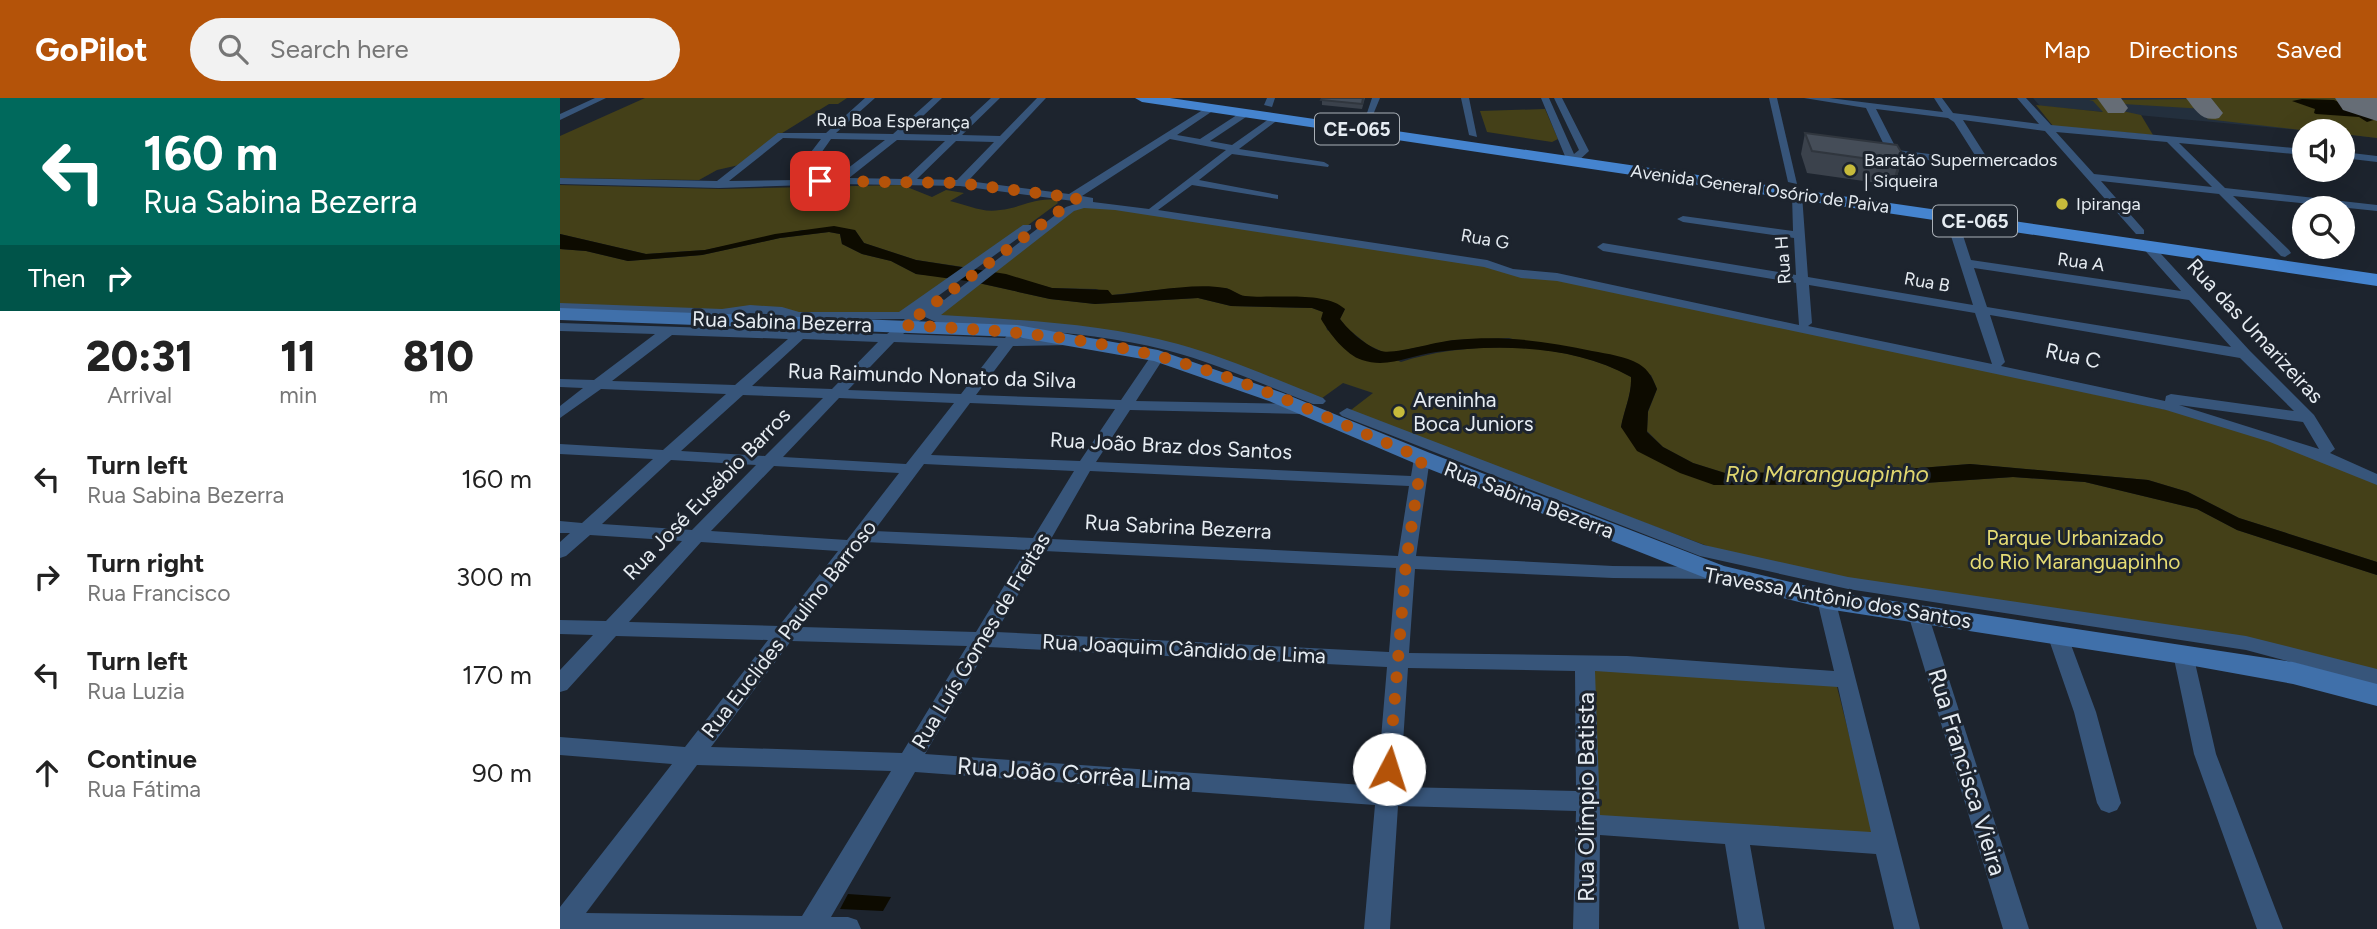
<!DOCTYPE html>
<html lang="en">
<head>
<meta charset="utf-8">
<style>
	body { margin:0; font-family:Figtree,sans-serif; background:#f2f2f2; color:#222; height:100vh; display:flex; flex-direction:column; font-size:26px; white-space:nowrap }
	* { box-sizing:border-box; margin:0 }
	p { font-size:23px; color:#767676 }
	.icon { flex:none; width:38px; height:38px; fill:none; stroke:currentColor; stroke-width:2; stroke-linecap:round; stroke-linejoin:round }
	.map { position:relative; flex:1; overflow:hidden }
	.panel { display:flex; flex-direction:column; background:#fff; width:560px }
	.panel>* { flex:none }
	.hud { background:#00695c; color:#fff; overflow:hidden }
	.buttons { position:absolute; left:1732px; top:21px; display:grid; gap:14px }
	.buttons a { display:grid; place-items:center; width:63px; height:63px; border-radius:50%; background:#fff; box-shadow:0 7px 28px #0002; font-size:35px }
	.pin { position:absolute; display:grid; place-items:center; width:60px; height:60px; color:#fff; margin:-30px; border-radius:14px; box-shadow:0 4px 10px #0006 }
	.me { position:absolute; width:77px; margin:-38px; rotate:5deg; stroke-linejoin:round; filter:drop-shadow(0 0 5px #0008) }
	.turn { display:flex; align-items:center; gap:24px; height:147px; padding:0 28px; font-size:32px }
	.turn .icon { width:91px; height:91px; stroke-width:2.5 }
	.turn b { display:block; font-size:49px; line-height:60px }
	.then { display:flex; align-items:center; height:66px; padding:0 28px; background:#0003; gap:14px; font-size:26px }
	.eta { display:flex; justify-content:space-evenly; align-items:center; height:119px; text-align:center }
	.eta b { font-size:42px; font-weight:800; line-height:49px }
	ul { padding:0; list-style:none }
	li { display:flex; align-items:center; gap:21px; height:98px; padding:0 28px }
	li div { flex:1 }
	li b { display:block; font-size:26px }
	li em { font-style:normal }
	header { display:flex; align-items:center; gap:42px; box-sizing:border-box; height:98px; padding:0 35px; background:#b45309; color:#fff }
	header strong { font-size:33px }
	nav { display:flex; gap:38px; margin-inline-start:auto; font-size:24px }
	.search { width:490px; height:63px; background:#f2f2f2; display:flex; align-items:center; gap:18px; box-sizing:border-box; padding:0 24px; border-radius:38px; color:#767676; font-size:26px }
	main { display:flex; flex:1; min-height:0 }
	.map>svg:first-child { display:block }
	.built { fill:#232f3d }
	.green { fill:#444018 }
	.water { fill:#0d0b00 }
	.lines { fill:none; stroke-linecap:round; stroke-linejoin:round }
	.taxiway { fill:#666d76; fill-rule:evenodd }
	.runway { fill:#666d76; fill-rule:evenodd }
	.street { fill:#37557a; fill-rule:evenodd }
	.secondary { fill:#4070aa; fill-rule:evenodd }
	.primary { fill:#4584cf; fill-rule:evenodd }
	.wall { fill:#3b424c }
	.shaded-wall { fill:#30363e }
	.building { fill:#454d58; stroke:#30363e; stroke-width:2 }
	.route { stroke:#b45309; stroke-width:12; stroke-dasharray:0 21.6 }
	.poi-dot { fill:#c7bb3b; stroke:#1d242e; stroke-width:2.5 }
	.labels { text-anchor:middle; stroke-width:6; stroke-linejoin:round; paint-order:stroke }
	.far-street-label { font-size:18px; fill:#e6ecf2; stroke:#1d242e }
	.far-poi-label { font-size:18px; fill:#e6ecf2; stroke:#1d242e; text-anchor:start }
	.shield { fill:#1d242e; stroke:#aab0b7; stroke-width:2 }
	.shield-label { font-size:19px; font-weight:bold; fill:#e6ecf2 }
	.street-label { font-size:21px; fill:#e6ecf2; stroke:#1d242e }
	.poi-label { font-size:21px; fill:#e6ecf2; stroke:#1d242e; text-anchor:start }
	.park-label { font-size:21px; fill:#e6dc74; stroke:#1d242e }
	.water-label { font-size:23px; font-style:italic; fill:#e0d66f; stroke:#1d242e }
	.near-street-label { font-size:24px; fill:#e6ecf2; stroke:#1d242e }
</style>
</head>
<body>
<header>
<strong>GoPilot</strong>
<div class="search"><svg class="icon" aria-label="search" viewBox="0 0 24 24"><circle cx="10" cy="10" r="6"/><path d="M15 15l6 6"/></svg>Search here</div>
<nav><a>Map</a><a>Directions</a><a>Saved</a></nav>
</header>
<main>
<section class="panel">
<div class="hud">
<div class="turn"><svg class="icon" aria-label="left" viewBox="0 0 24 24"><path d="M17 20v-9H6M10 6l-5 5 5 5"/></svg><div><b>160 m</b>Rua Sabina Bezerra</div></div>
<div class="then">Then<svg class="icon" aria-label="right" viewBox="0 0 24 24"><path d="M7 20v-9h11M14 6l5 5-5 5"/></svg></div>
</div>
<div class="eta">
<div><b>20:31</b><p>Arrival</p></div>
<div><b>11</b><p>min</p></div>
<div><b>810</b><p>m</p></div>
</div>
<ul>
<li><svg class="icon" aria-label="left" viewBox="0 0 24 24"><path d="M17 20v-9H6M10 6l-5 5 5 5"/></svg><div><b>Turn left</b><p>Rua Sabina Bezerra</p></div><em>160 m</em></li>
<li><svg class="icon" aria-label="right" viewBox="0 0 24 24"><path d="M7 20v-9h11M14 6l5 5-5 5"/></svg><div><b>Turn right</b><p>Rua Francisco</p></div><em>300 m</em></li>
<li><svg class="icon" aria-label="left" viewBox="0 0 24 24"><path d="M17 20v-9H6M10 6l-5 5 5 5"/></svg><div><b>Turn left</b><p>Rua Luzia</p></div><em>170 m</em></li>
<li><svg class="icon" aria-label="ahead" viewBox="0 0 24 24"><path d="M12 20V5M6 11l6-6 6 6"/></svg><div><b>Continue</b><p>Rua Fátima</p></div><em>90 m</em></li>
</ul>
</section>
<div class="map">
<svg width="1817" height="831" viewBox="0 0 1817 831">
	<rect width="100%" height="100%" fill="#1d242e"/>
	<path class="built" d="M1473 0H1817V40L1783 36V33H1749L1480 8Z"/>
	<g class="green">
		<path d="M85 0H287L278 6H269L219 37 179 67 157 72 139 82 0 80V38Z"/>
		<path d="M1646 0H1792L1817 8V40L1783 36V33H1749L1646 21 1658 18 1644 2Z"/>
		<path d="M1537 1H1546L1553 11 1581 17 1593 37 1493 28 1476 7 1543 14 1533 3H1529Z"/>
		<path d="M1634 1 1645 11 1563 6V10L1557 8 1553 2Z"/>
		<path d="M985 11 998 41 992 44 927 34 920 13Z"/>
		<path d="M0 87 161 91 342 87 372 99 386 92 404 95 390 103C408 107 421 115 440 112 461 110 475 99 496 102L498 105 410 170 356 162 304 145 295 132H243L145 152 86 156 0 136Z"/>
		<path d="M532 107 997 179 1658 323 1817 382V464L1679 420 1628 394 1588 382 1410 366 1310 374 1165 375 1133 365 1103 349 1087 333 1088 314 1097 291 1091 277 949 240 894 242 835 254H823L808 247 787 230 780 221 785 211 682 198 666 190H617L552 197 536 191 492 190 427 173 510 111Z"/>
		<path d="M269 134 280 136 282 146 302 156 331 163 356 176 396 180 342 218 0 209V151L26 153 68 163 142 157 220 140Z"/>
		<path d="M414 184 490 201 535 206 638 200 671 208 752 210 763 214 767 232 841 264C910 242 1008 243 1071 279 1072 296 1064 312 1061 329L1154 387 1350 386 1453 379 1525 384 1637 411 1677 432 1817 477V579L1758 562 1199 467 787 315 813 295 783 285 758 303 591 244 378 221 372 215Z"/>
		<path d="M1032 570 1276 585 1315 739 1035 720Z"/>
	</g>
	<g class="water">
		<path d="M1742 1 1774 2 1817 21 1807 24 1799 19 1756 16 1754 15 1755 11 1732 3Z"/>
		<path d="M274 128 295 132 304 145 356 162 446 176 492 190 548 192 552 197C585 195 633 184 665 190 672 191 678 197 685 198 711 201 765 192 785 211L780 221C789 233 806 248 821 253 834 257 877 243 895 242 942 237 986 243 1032 253 1048 256 1065 258 1079 266 1089 272 1093 281 1097 291L1088 313 1087 334 1103 349 1133 365 1165 375 1310 374 1410 366 1588 382 1628 394 1679 420 1817 464V477L1677 432 1637 411 1525 384 1453 379 1350 386 1154 387 1120 375 1077 353 1061 329C1064 312 1072 296 1071 279 1014 247 940 246 876 254 851 257 828 271 802 262 786 257 769 235 761 221L763 214 752 210 671 208 638 200 535 206 490 201 414 184 356 176 331 163 302 156 282 146 280 136 269 134 220 140 142 157 68 163 26 153 0 151V136L86 156 145 152 215 136Z"/>
		<path d="M288 796 331 799 323 813 280 811Z"/>
	</g>
	<g class="lines">
		<g class="taxiway">
			<path d="M1537 0H1561L1568 10 1564 15H1548Z"/>
			<path d="M1626 0H1651L1663 15 1659 20C1642 24 1636 13 1626 0Z"/>
		</g>
		<path class="runway" d="M1775 0H1817V23L1783 12Z"/>
		<g class="street">
			<path d="M35 0H46L0 22V16Z"/>
			<path d="M305 0H315L276 35 333 36 373 0H382L344 36 391 37 431 0H440L402 37 440 38 477 0H486L408 83 509 96 649 8 657 10 617 37 640 41 683 13H689V17L650 43 672 47 716 16 719 17V21L679 51 764 64 769 67 768 69 672 56 639 82 718 97V101L632 87 598 112 927 162 953 171 997 175 1239 227 1236 185 1043 153 1037 149 1043 145 1236 177 1234 140 1123 124 1117 121 1123 118 1233 133 1232 97 1237 94 1242 97 1248 179 1413 207 1385 119 1387 117 1397 119 1411 162 1621 193 1581 148 1591 145 1690 253 1754 317 1775 351 1770 355 1817 376V387L1710 344 1606 312 997 183 961 180 924 169 555 112 524 110 514 113 381 217C460 222 541 225 618 246 668 260 715 281 763 300L766 303 763 306H753C704 287 656 265 606 252 559 240 510 235 462 231L464 233 459 240 511 239 518 243 511 247 453 248 416 297 561 302 593 255 598 254 605 258 576 303 742 306 750 311 742 316 570 312 536 364 851 378 854 360 862 355 870 360 856 458 1053 468 1156 469 1163 471 1165 475 1163 479 1156 481 1053 480 855 471 849 555 1067 558 1274 573 1257 502 1260 497H1274L1360 831H1334L1316 756 1190 747 1205 831H1179L1165 746 1040 737 1039 831H1013L1016 713 838 708 830 831H804L815 707 355 674 271 819H288L297 822 301 831H0V809L112 666 0 657V639L125 649 208 542 56 538 7 592 0 594V572L33 537 0 536V522L46 523 122 443 30 437 6 458 0 460V444L10 435H0V423L22 425 93 361 0 356V346L103 352 166 296 41 291 0 320V308L23 290 0 289V281L34 282 95 236 0 233V225L327 236 345 221 238 222 221 217 190 215 162 219 0 213V205L162 211 190 207 222 209 239 214H339L463 127H471V131L378 198 384 202 506 109 521 104 400 88 278 86 159 90 0 86V80L157 83 218 35H266ZM223 40 261 41 248 58 238 82 169 83ZM271 41 325 42 275 80 248 81 259 58ZM610 41 666 52 589 111 533 104V100L522 98ZM337 42 385 43 345 81 289 80ZM396 43 434 44 397 82 357 81ZM1414 170 1629 202 1671 249 1427 209ZM1249 187 1415 215 1432 266 1248 228 1252 225ZM1430 217 1680 260 1734 313 1611 296 1606 298 1605 303 1441 268 1445 264ZM365 219 378 225 453 230 445 240 343 236ZM112 237 228 241 175 287 52 283ZM243 241 318 244 272 291 192 288ZM334 244 438 248 401 296 288 292ZM183 297 263 300 205 358 121 353ZM279 300 394 305 346 366 223 359ZM410 305 555 311 520 363 371 357ZM1619 307 1743 324 1759 351ZM111 362 196 367 132 432 42 426ZM364 366 514 373 473 440 314 433ZM214 368 339 375 287 442 151 433ZM530 373 849 388 838 458 491 441ZM141 444 278 453 219 528 69 524ZM305 444 466 452 416 534 242 529ZM484 453 836 470 829 554 436 534ZM231 543 407 548 342 655 151 649ZM428 549 827 569 817 688 365 656ZM848 570 1015 573 1016 693 840 689ZM1035 573 1278 589 1311 734 1040 717ZM137 667 331 673 242 818 26 815Z"/>
			<path d="M707 0H715L712 9 704 7Z"/>
			<path d="M812 0H820L810 24H804Z"/>
			<path d="M901 0H909L917 39 909 37Z"/>
			<path d="M981 0H989L1014 56 1019 52 994 0H1002L1029 53 1016 65 1007 63Z"/>
			<path d="M1209 0H1217L1237 86 1228 84Z"/>
			<path d="M1244 0H1269L1383 14 1374 0H1382L1393 15 1479 26 1457 0H1466L1491 27 1745 51V57L1619 45 1665 90 1817 107V113L1673 98 1729 152 1731 155 1725 159 1721 158 1659 96 1541 83 1584 132V136H1576L1485 33 1403 22 1431 66 1426 69 1333 58 1328 55 1306 10ZM1316 11 1388 20 1394 24 1418 62 1337 52ZM1496 34 1607 44 1652 89 1534 76Z"/>
			<path d="M1783 54 1817 58V64L1783 60Z"/>
			<path d="M787 310 1144 447 1288 479 1686 538 1817 571V587L1686 552 1288 491 1140 458 782 318 779 315Z"/>
			<path d="M1358 509 1365 511 1368 516 1469 831H1443L1348 516 1351 511Z"/>
			<path d="M1497 529 1504 531 1507 536 1536 614 1561 705 1557 712 1549 715 1541 712 1537 705 1514 614 1487 536 1490 531Z"/>
			<path d="M1623 549 1630 551 1633 556 1656 656 1723 831H1697L1634 656 1613 556 1616 551Z"/>
		</g>
		<path class="secondary" d="M0 210 457 227 598 252 723 295 870 355 1164 468 1267 493 1733 564 1817 586V608L1733 586 1623 566 1267 511 1148 481 854 365 709 303 594 263 457 239 0 222Z"/>
		<path class="primary" d="M575 0H610L1817 176V188L582 4Z"/>
	</g>
	<g class="wall">
		<path d="M762 0H805L802 11 762 7Z"/>
		<path d="M1245 35 1343 57 1337 79 1332 87 1247 75 1241 56Z"/>
	</g>
	<path class="shaded-wall" d="M1343 57 1337 79 1332 87 1338 65Z"/>
	<g class="building">
		<path d="M762 0H803L802 6 761 2Z"/>
		<path d="M1245 35 1337 47 1343 57 1338 65 1252 53Z"/>
	</g>
	<g class="lines">
		<path class="route" d="M260 83 400 85 517 100 345 227C437 232 530 238 619 264 702 287 782 327 862 360L846 464 829 671"/>
	</g>
	<g class="poi-dot">
		<circle cx="1290" cy="72" r="7"/>
		<circle cx="1502" cy="106" r="7"/>
		<circle cx="839" cy="314" r="7"/>
	</g>
	<g class="labels">
		<g class="far-street-label">
			<text transform="translate(333 23) rotate(1)" y="6">Rua Boa Esperança</text>
			<text transform="translate(1200 91) rotate(8)" y="6">Avenida General Osório de Paiva</text>
			<text transform="translate(925 141) rotate(10)" y="6">Rua G</text>
			<text transform="translate(1223 162) rotate(-94)" y="6">Rua H</text>
			<text transform="translate(1521 164) rotate(8)" y="6">Rua A</text>
			<text transform="translate(1367 184) rotate(10)" y="6">Rua B</text>
		</g>
		<g class="far-poi-label">
			<text x="1304" y="68">Baratão Supermercados<tspan x="1304" dy="21">| Siqueira</tspan></text>
			<text x="1516" y="112">Ipiranga</text>
		</g>
		<g class="shield">
			<rect x="755" y="15.5" width="84" height="31" rx="5"/>
			<rect x="1373" y="107.5" width="84" height="31" rx="5"/>
		</g>
		<g class="shield-label">
			<text x="797" y="38">CE-065</text>
			<text x="1415" y="130">CE-065</text>
		</g>
		<g class="street-label">
			<text transform="translate(222 224) rotate(2)" y="7">Rua Sabina Bezerra</text>
			<text transform="translate(1695 233) rotate(47)" y="7">Rua das Umarizeiras</text>
			<text transform="translate(1513 258) rotate(12)" y="7">Rua C</text>
			<text transform="translate(372 278) rotate(2)" y="7">Rua Raimundo Nonato da Silva</text>
			<text transform="translate(611 348) rotate(3)" y="7">Rua João Braz dos Santos</text>
			<text transform="translate(147 396) rotate(-46)" y="7">Rua José Eusébio Barros</text>
			<text transform="translate(969 402) rotate(21)" y="7">Rua Sabina Bezerra</text>
			<text transform="translate(618 429) rotate(3)" y="7">Rua Sabrina Bezerra</text>
			<text transform="translate(1278 500) rotate(10)" y="7">Travessa Antônio dos Santos</text>
			<text transform="translate(229 531) rotate(-52)" y="7">Rua Euclides Paulino Barroso</text>
			<text transform="translate(421 543) rotate(-59)" y="7">Rua Luís Gomes de Freitas</text>
			<text transform="translate(624 551) rotate(3)" y="7">Rua Joaquim Cândido de Lima</text>
		</g>
		<g class="poi-label">
			<text x="853" y="309">Areninha<tspan x="853" dy="24">Boca Juniors</tspan></text>
		</g>
		<g class="park-label">
			<text x="1515" y="447">Parque Urbanizado<tspan x="1515" dy="24">do Rio Maranguapinho</tspan></text>
		</g>
		<g class="water-label">
			<text x="1267" y="384">Rio Maranguapinho</text>
		</g>
		<g class="near-street-label">
			<text transform="translate(1407 674) rotate(73)" y="8">Rua Francisca Vieira</text>
			<text transform="translate(514 676) rotate(4)" y="8">Rua João Corrêa Lima</text>
			<text transform="translate(1026 699) rotate(-90)" y="8">Rua Olímpio Batista</text>
		</g>
	</g>
</svg>
<div class="buttons">
<a><svg class="icon" aria-label="sound" viewBox="0 0 24 24"><path d="M4 9h4l5-4v14l-5-4H4zM17 9q2 3 0 6"/></svg></a>
<a><svg class="icon" aria-label="search" viewBox="0 0 24 24"><circle cx="10" cy="10" r="6"/><path d="M15 15l6 6"/></svg></a>
</div>
<div class="pin" style="left:260px;top:83px;background:#d93025"><svg class="icon" aria-label="arrive" viewBox="0 0 24 24"><path d="M6 21V4h12l-3 4 3 4H6"/></svg></div>
<svg class="me" style="left:829px;top:671px" viewBox="-20 -20 40 40"><circle r="19" fill="#fff"/><path d="M0-13L10 11 0 6-10 11z" fill="#b45309"/></svg>
</div>
</main>
</body>
</html>
